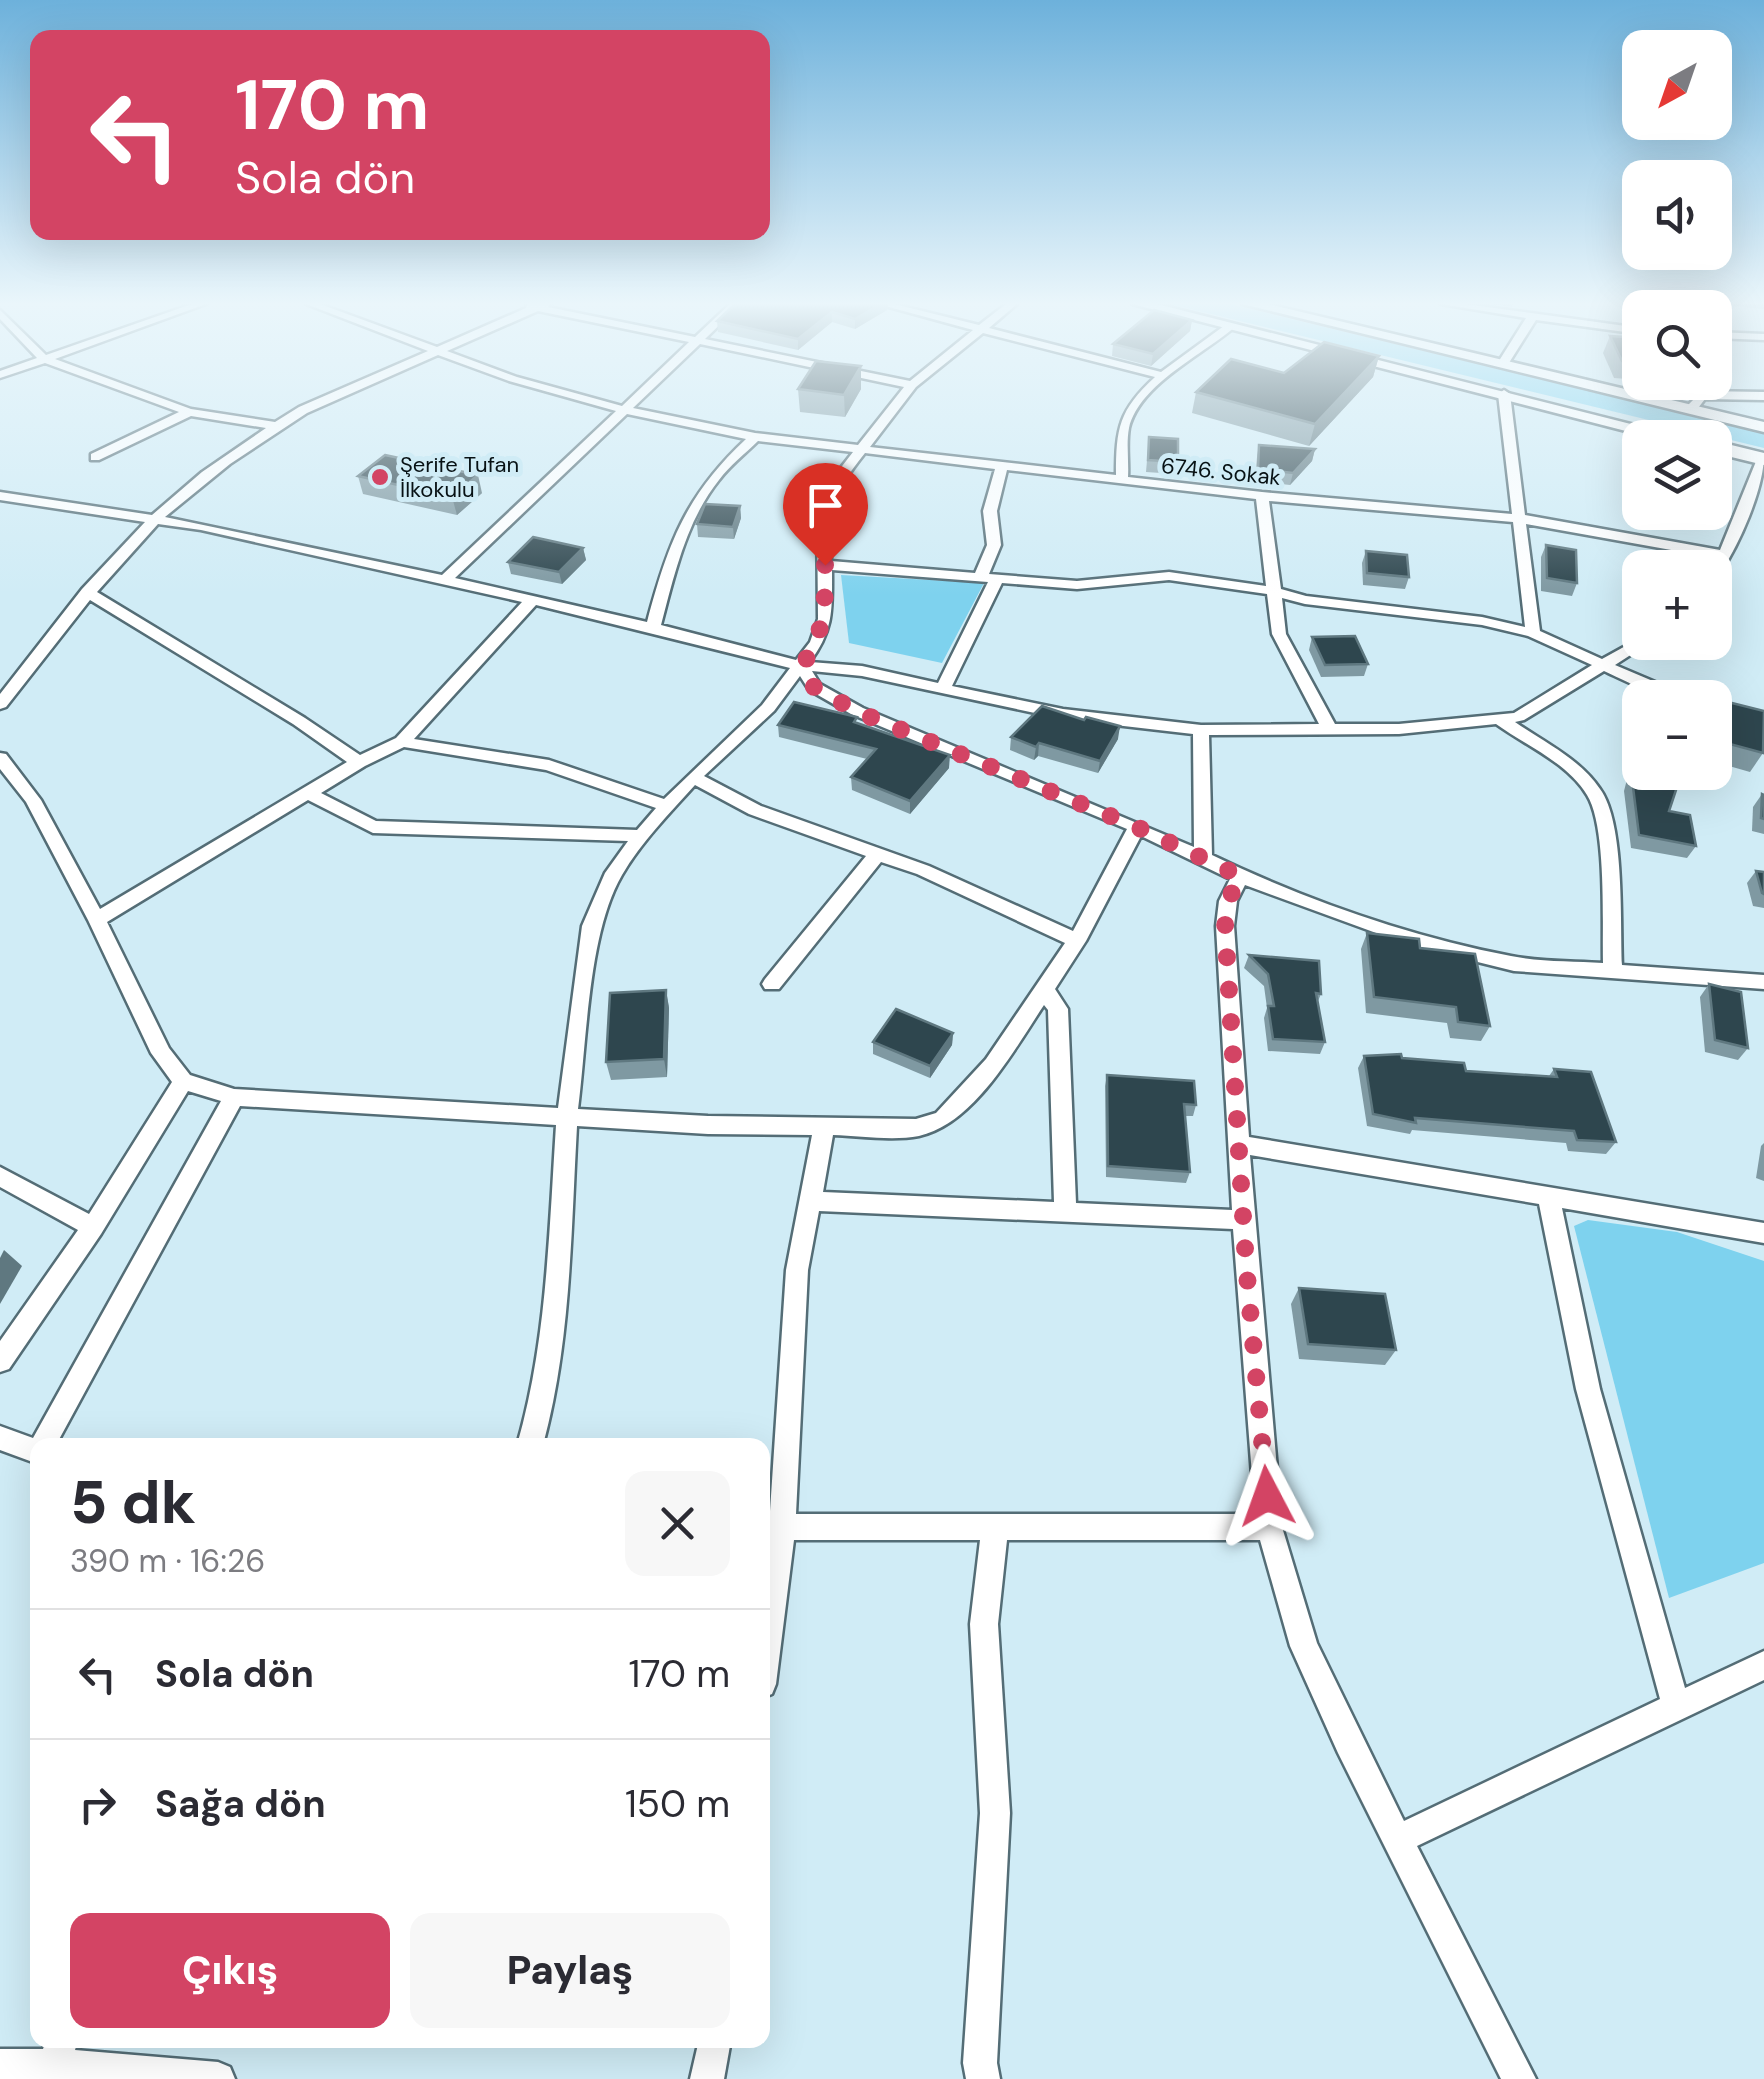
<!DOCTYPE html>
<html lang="tr">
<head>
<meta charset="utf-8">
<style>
	body { margin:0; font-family:"DM Sans",sans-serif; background:#f7f7f7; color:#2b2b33; height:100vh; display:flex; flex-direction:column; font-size:38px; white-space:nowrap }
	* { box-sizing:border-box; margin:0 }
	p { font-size:32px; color:#7c7c81 }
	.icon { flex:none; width:55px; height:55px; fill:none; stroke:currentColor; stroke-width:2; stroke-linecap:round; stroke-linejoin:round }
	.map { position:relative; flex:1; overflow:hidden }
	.drawer { position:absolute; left:30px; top:1438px; width:740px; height:610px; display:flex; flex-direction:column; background:#fff; border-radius:20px; box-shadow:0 10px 40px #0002 }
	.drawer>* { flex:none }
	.banner { position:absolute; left:30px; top:30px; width:740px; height:210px; border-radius:20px; box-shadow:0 10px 40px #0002; background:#d34464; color:#fff; overflow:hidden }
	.needle { width:65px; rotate:220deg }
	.tools { position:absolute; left:1622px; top:30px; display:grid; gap:20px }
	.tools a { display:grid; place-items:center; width:110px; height:110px; border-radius:20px; background:#fff; box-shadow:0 10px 40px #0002; font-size:50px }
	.pin { position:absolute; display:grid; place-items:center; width:85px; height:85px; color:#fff; margin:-102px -42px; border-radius:50% 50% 50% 0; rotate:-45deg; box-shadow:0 0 10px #0007 }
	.pin .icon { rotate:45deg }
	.me { position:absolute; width:110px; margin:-55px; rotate:356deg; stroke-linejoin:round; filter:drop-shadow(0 0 8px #0008) }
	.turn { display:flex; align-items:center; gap:35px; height:210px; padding:0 40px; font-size:45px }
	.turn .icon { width:130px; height:130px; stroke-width:2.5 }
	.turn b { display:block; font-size:70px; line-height:85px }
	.round { display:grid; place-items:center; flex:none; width:105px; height:105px; border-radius:20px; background:#f7f7f7 }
	.headline { display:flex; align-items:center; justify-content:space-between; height:170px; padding:0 40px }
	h1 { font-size:60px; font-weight:800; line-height:75px }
	.action { display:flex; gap:20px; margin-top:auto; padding:20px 40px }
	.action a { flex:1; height:115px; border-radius:20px; background:#d34464; color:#fff; font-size:40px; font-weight:800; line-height:115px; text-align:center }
	.action a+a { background:#f7f7f7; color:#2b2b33 }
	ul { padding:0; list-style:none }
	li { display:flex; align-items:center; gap:30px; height:130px; padding:0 40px; border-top:2px solid #e1e1e2 }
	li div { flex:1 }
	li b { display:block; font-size:38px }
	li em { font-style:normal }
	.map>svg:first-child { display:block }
	.green { fill:#7ed2ee }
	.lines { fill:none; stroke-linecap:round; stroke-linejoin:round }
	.street-casing { stroke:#546d76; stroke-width:5 }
	.secondary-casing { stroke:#546d76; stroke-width:5 }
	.street { fill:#fff; fill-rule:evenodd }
	.secondary { fill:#fff; fill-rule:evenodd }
	.wall { fill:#7f99a2 }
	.shaded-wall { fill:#5f7880 }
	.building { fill:#2e464e; stroke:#5f7880; stroke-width:2.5 }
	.route { stroke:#d34464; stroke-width:18; stroke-dasharray:0 32.4 }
	.poi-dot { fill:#d34464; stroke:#d0ecf6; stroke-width:4 }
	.labels { text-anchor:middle; stroke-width:10; stroke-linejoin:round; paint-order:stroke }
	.far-poi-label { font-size:22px; fill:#071114; stroke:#d0ecf6; text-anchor:start }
	.far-street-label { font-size:22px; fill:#071114; stroke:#d0ecf6 }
</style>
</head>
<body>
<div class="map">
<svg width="1764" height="2079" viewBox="0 0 1764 2079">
	<rect width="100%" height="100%" fill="#d0ecf6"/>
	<g class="green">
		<path d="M1170 304H1230L1764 433V448Z"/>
		<path d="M841 575 984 583 942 663 849 643Z"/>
		<path d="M1588 1220 1677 1232 1764 1261V1563L1669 1598 1574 1226Z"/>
	</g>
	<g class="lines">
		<g class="street-casing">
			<g id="street">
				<path d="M192 304H206L55 359 191 409 275 422 299 407 428 351 306 304H320L437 347 526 308 527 304H550L548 307 695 337 730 304H741L705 339 910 381 973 330 878 304H894L979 325 1006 304H1017L989 328 1161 372 1228 323 1237 325C1205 354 1140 383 1129 428 1126 444 1129 461 1128 477L1262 492 1512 514 1498 394 1504 390 1510 394 1525 515 1720 550 1757 459 1764 455C1764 489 1739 545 1720 573L1715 574V568H1710L1716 558 1526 524 1540 631 1602 659 1640 638V642H1648L1646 645 1615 665 1693 698C1657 698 1636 686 1604 671L1524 720 1515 722C1544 742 1580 759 1600 789 1625 823 1620 921 1622 965L1764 975V989L1514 971 1409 945 1245 885 1237 901 1234 926 1249 1137 1764 1223V1243L1562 1208 1600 1389 1685 1688 1764 1651V1680L1417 1846 1536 2079H1501L1338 1753 1290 1646 1260 1540H1007L998 1624 1010 1813 997 2063 1000 2079H966L963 2063 980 1813 970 1624 980 1540H794L776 1684 772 1694 762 1698V1575L768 1537 762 1535V1509L770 1511 786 1270 812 1135 708 1134 577 1126C571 1232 571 1342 543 1445H517C547 1342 549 1231 556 1125L240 1106 56 1445H38V1464L0 1450V1426L33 1438 221 1101 188 1091 101 1234 9 1369 0 1372V1341L78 1230 0 1187V1167L89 1214 172 1082 151 1053 88 920 26 802 0 769V753L6 754 41 800 100 909 347 762 293 724 90 600 6 707 0 709V694L82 589 145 522 0 500V492L152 515 202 472 266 428 191 416 99 460H91V454L179 412 45 363 0 378V371L37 358 0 319V310L46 355ZM538 311 689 342 622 406 517 377 447 351ZM983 333 1155 377C1119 410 1116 428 1116 475L870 447 916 387ZM700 344 904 387 858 445 755 433 633 408ZM438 355 509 381 616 411 442 575 165 517 230 464 307 413ZM627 414 746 439C686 495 668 543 647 622L455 578ZM758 441 853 452 832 479 817 509 818 619 810 642 796 660 661 625C674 576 686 521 719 480 730 465 745 454 758 441ZM865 453 995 469 983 511 987 545 975 573 831 561C831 506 829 498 865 453ZM1007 470 1256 499 1266 586 1169 572 1077 581 989 574 1001 545 997 511ZM1269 501 1513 522 1525 627 1482 617 1306 596 1281 589ZM158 524 201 530 522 602 396 738 360 755 305 718 97 592ZM832 570 988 582 938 683 862 666 810 662C834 629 832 610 832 570ZM1169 580 1267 594 1272 634 1319 724 1201 725 1063 709 952 686 1002 583 1077 589ZM1282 598 1305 604 1482 625 1528 636 1592 665 1514 713 1399 724H1335L1286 634ZM536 605 790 668 762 705 664 799 549 760 414 739ZM812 671 862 676 1063 719 1193 734 1194 847 863 708 820 684ZM800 676 809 690 851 714 1127 829 1073 931 929 866 761 806 704 776 774 711ZM1496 724C1525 745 1568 763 1587 795 1607 827 1602 924 1603 963 1573 961 1541 962 1511 956 1408 936 1306 900 1212 855L1209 735 1399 734ZM404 747 546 770 656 808 637 830 376 821 321 793 365 766ZM695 785 749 814 866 856 765 979 762 984 765 989H779L881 862 917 874 1065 943 986 1059 936 1113 916 1119 708 1116 578 1109C587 1040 588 933 622 875 641 842 670 813 695 785ZM308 800 373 833 628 841 605 873 582 926 558 1108 234 1089 190 1075 169 1048 107 922ZM1141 836 1230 879 1219 901 1216 926 1232 1210 1076 1203 1068 1009 1055 989 1086 941ZM1044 1005 1048 1010 1054 1202 823 1192 833 1135C860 1136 893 1141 919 1136 974 1124 1014 1050 1044 1005ZM1250 1155 1539 1204 1576 1389 1660 1699 1404 1821 1317 1643 1282 1527ZM819 1211 1233 1229 1255 1514H796L808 1270Z"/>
				<path d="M1441 304H1465L1640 328V334L1536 320 1507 366 1503 367 1497 364 1526 318Z"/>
				<path d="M1715 332 1764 334V340L1715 338Z"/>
				<path d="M1702 391 1764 392V400L1705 399 1695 412H1687V406Z"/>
				<path d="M46 2040H78L75 2050 218 2062 230 2067 235 2079H0V2049H43Z"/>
				<path d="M699 2040H731L724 2079H690Z"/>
			</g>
		</g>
		<g class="secondary-casing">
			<g id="secondary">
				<path d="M1132 304H1157L1686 438H1653Z"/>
				<path d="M1242 304H1268L1764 422V432Z"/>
				<path d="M1715 441 1764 453V465L1715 453Z"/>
			</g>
		</g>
		<use href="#street" class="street"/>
		<use href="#secondary" class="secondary"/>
	</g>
	<g class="wall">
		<path d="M735 304H888L887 310 855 329 832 322 798 350 718 332 717 321Z"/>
		<path d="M1491 304H1513L1512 307Z"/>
		<path d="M1713 304H1764V309Z"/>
		<path d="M1192 320 1190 331 1151 366 1112 356 1113 344Z"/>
		<path d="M1610 336 1640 338V380L1614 378 1603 353Z"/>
		<path d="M1379 356 1373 377 1309 446 1192 413 1196 392Z"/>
		<path d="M798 389H861L845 417 800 412Z"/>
		<path d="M1149 437 1178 462 1176 474 1146 472Z"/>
		<path d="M1259 445 1315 449 1312 461 1290 485 1255 481 1257 457Z"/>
		<path d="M358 476 482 493 457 515 363 494Z"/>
		<path d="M740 506 741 518 734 539 698 537 697 524Z"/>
		<path d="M1546 545 1577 583 1572 596 1541 591V557Z"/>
		<path d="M583 548 586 560 562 584 511 574 508 562Z"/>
		<path d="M1366 551 1409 577 1405 589 1363 585 1362 563Z"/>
		<path d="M1312 637 1368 664 1364 676 1321 677 1309 650Z"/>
		<path d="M1715 700 1763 753 1750 772 1715 762Z"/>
		<path d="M857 723 949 768 910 814 852 790 851 777 867 759 779 737 778 725Z"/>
		<path d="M1011 737 1118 739 1098 773 1038 756 1034 760 1010 750Z"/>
		<path d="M1638 752 1669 811 1696 846 1687 858 1631 848 1624 791 1631 764Z"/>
		<path d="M1762 794 1764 795V834L1752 831 1753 807Z"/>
		<path d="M1756 871 1764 872V908L1753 906 1747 883Z"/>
		<path d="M1367 933 1420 948 1490 1026 1481 1041 1450 1038 1447 1023 1366 1013 1361 949Z"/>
		<path d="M1249 955 1321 994 1318 1001 1325 1042 1320 1054 1268 1051 1264 1018 1267 1008 1264 986 1244 968Z"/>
		<path d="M1709 984 1748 1048 1738 1060 1705 1052 1700 997Z"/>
		<path d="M666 990 669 1008 667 1077 611 1080 606 1062Z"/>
		<path d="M953 1033 952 1045 930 1078 873 1054V1042Z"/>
		<path d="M1364 1056 1402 1058 1466 1071 1549 1076 1554 1069 1616 1142 1606 1154 1568 1151 1566 1143 1412 1130 1410 1134 1367 1126 1358 1068Z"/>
		<path d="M1107 1075 1196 1105 1193 1116H1185L1190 1172 1186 1183 1106 1177 1105 1086Z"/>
		<path d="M1764 1143V1181L1756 1178 1761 1146Z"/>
		<path d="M1299 1288 1396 1350 1385 1365 1299 1359 1291 1304Z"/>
	</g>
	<g class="shaded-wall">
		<path d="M881 304H888L887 310 855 329V319Z"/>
		<path d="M832 312V322L798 350V339Z"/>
		<path d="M1192 320 1190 331 1151 366 1153 354Z"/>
		<path d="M1379 356 1373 377 1309 446 1315 424Z"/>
		<path d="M861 366V389L845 417 844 395Z"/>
		<path d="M1315 449 1312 461 1290 485 1293 473Z"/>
		<path d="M478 475 482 493 457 515 452 497Z"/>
		<path d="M740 506 741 518 734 539 733 527Z"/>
		<path d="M583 548 586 560 562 584 559 572Z"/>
		<path d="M1120 726 1118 739 1098 773 1100 761Z"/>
		<path d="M1039 743 1038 756 1034 760 1036 747Z"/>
		<path d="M950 755 949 768 910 814V801Z"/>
		<path d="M666 990 669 1008 667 1077 664 1059Z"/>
		<path d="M953 1033 952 1045 930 1078V1066Z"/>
		<path d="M4 1250 22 1266 0 1304V1258Z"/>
	</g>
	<g class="building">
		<path d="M735 304H881L855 319 832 312 798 339 717 321Z"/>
		<path d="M1154 310 1192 320 1153 354 1113 344Z"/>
		<path d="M1610 336 1640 338V362L1622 361Z"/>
		<path d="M1324 342 1379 356 1315 424 1196 392 1231 359 1284 373Z"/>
		<path d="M816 361 861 366 844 395 798 389Z"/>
		<path d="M1149 437 1178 439V462L1148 460Z"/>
		<path d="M1259 445 1315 449 1293 473 1258 469Z"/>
		<path d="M385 455 478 475 452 497 358 476Z"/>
		<path d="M705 504 740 506 733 527 697 524Z"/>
		<path d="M533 537 583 548 559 572 508 562Z"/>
		<path d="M1546 545 1576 550 1577 583 1547 578Z"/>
		<path d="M1366 551 1407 555 1409 577 1367 573Z"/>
		<path d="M1355 636 1368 664 1325 665 1312 637Z"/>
		<path d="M1716 699 1764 711 1763 753 1715 740Z"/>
		<path d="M794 702 857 717 854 722 950 755 910 801 851 777 876 749 778 725Z"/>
		<path d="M1042 706 1084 720 1086 717 1120 726 1100 761 1039 743 1036 747 1011 737Z"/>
		<path d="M1638 752H1640V772H1682L1669 811 1690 815 1696 846 1639 835 1632 779Z"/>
		<path d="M1762 794 1764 795V819L1761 818Z"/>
		<path d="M1756 871 1764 872V894L1762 893Z"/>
		<path d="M1367 933 1419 939 1420 948 1475 954 1490 1026 1458 1022 1456 1007 1374 997Z"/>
		<path d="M1249 955 1319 961 1321 994 1316 993 1325 1042 1273 1039 1268 1006H1274L1268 974Z"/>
		<path d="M1709 984 1741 992 1748 1048 1715 1040Z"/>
		<path d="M666 990 664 1059 606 1062 610 993Z"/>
		<path d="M896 1009 953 1033 930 1066 873 1042Z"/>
		<path d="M1401 1054 1402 1058 1464 1063 1466 1071 1557 1077 1554 1069 1591 1072 1616 1142 1577 1140 1574 1131 1415 1118 1416 1123 1373 1114 1364 1056Z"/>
		<path d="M1107 1075 1194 1081 1196 1105 1184 1104 1190 1172 1108 1166Z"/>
		<path d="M1299 1288 1385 1294 1396 1350 1308 1344Z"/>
	</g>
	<linearGradient id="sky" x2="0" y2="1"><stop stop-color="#6db1db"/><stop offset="0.51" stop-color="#eaf6fb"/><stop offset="1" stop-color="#eaf6fb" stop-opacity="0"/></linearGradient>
	<rect width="1764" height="595" fill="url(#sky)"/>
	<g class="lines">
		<path class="route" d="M825 565C825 608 826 628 802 666L814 687 856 711 1137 827 1240 876 1228 901 1225 926 1246 1264 1267 1496"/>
	</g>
	<circle class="poi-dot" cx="380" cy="477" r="10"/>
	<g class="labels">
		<g class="far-poi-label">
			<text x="400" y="472">Şerife Tufan<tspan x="400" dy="25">İlkokulu</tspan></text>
		</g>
		<g class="far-street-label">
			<text transform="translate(1221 471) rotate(6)" y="8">6746. Sokak</text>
		</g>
	</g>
</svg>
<div class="tools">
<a><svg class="needle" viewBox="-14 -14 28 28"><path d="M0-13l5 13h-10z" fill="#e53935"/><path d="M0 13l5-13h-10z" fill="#7c7c81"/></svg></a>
<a><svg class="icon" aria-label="sound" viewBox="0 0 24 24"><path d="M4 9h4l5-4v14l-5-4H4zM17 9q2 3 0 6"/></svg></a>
<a><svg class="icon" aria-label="search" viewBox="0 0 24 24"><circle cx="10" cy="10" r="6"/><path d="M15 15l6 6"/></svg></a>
<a><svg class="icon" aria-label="layers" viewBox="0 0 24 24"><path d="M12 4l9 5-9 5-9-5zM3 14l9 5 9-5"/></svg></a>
<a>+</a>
<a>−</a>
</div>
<div class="pin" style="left:825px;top:565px;background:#d93025"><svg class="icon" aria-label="arrive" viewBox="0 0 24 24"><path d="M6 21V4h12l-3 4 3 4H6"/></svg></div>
<svg class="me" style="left:1267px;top:1496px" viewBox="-20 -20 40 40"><path d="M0-17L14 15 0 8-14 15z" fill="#d34464" stroke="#fff" stroke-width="4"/></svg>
<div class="banner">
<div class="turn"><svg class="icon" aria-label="left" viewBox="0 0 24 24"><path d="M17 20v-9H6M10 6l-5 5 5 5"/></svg><div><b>170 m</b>Sola dön</div></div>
</div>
<section class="drawer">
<div class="headline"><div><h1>5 dk</h1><p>390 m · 16:26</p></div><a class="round"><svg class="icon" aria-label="close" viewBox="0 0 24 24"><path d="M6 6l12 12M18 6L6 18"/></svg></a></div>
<ul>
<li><svg class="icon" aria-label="left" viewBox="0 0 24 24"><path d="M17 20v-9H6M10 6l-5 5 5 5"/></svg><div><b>Sola dön</b></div><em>170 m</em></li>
<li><svg class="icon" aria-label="right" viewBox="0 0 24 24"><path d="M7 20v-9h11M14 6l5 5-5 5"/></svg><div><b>Sağa dön</b></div><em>150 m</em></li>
</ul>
<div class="action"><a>Çıkış</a><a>Paylaş</a></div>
</section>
</div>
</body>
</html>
